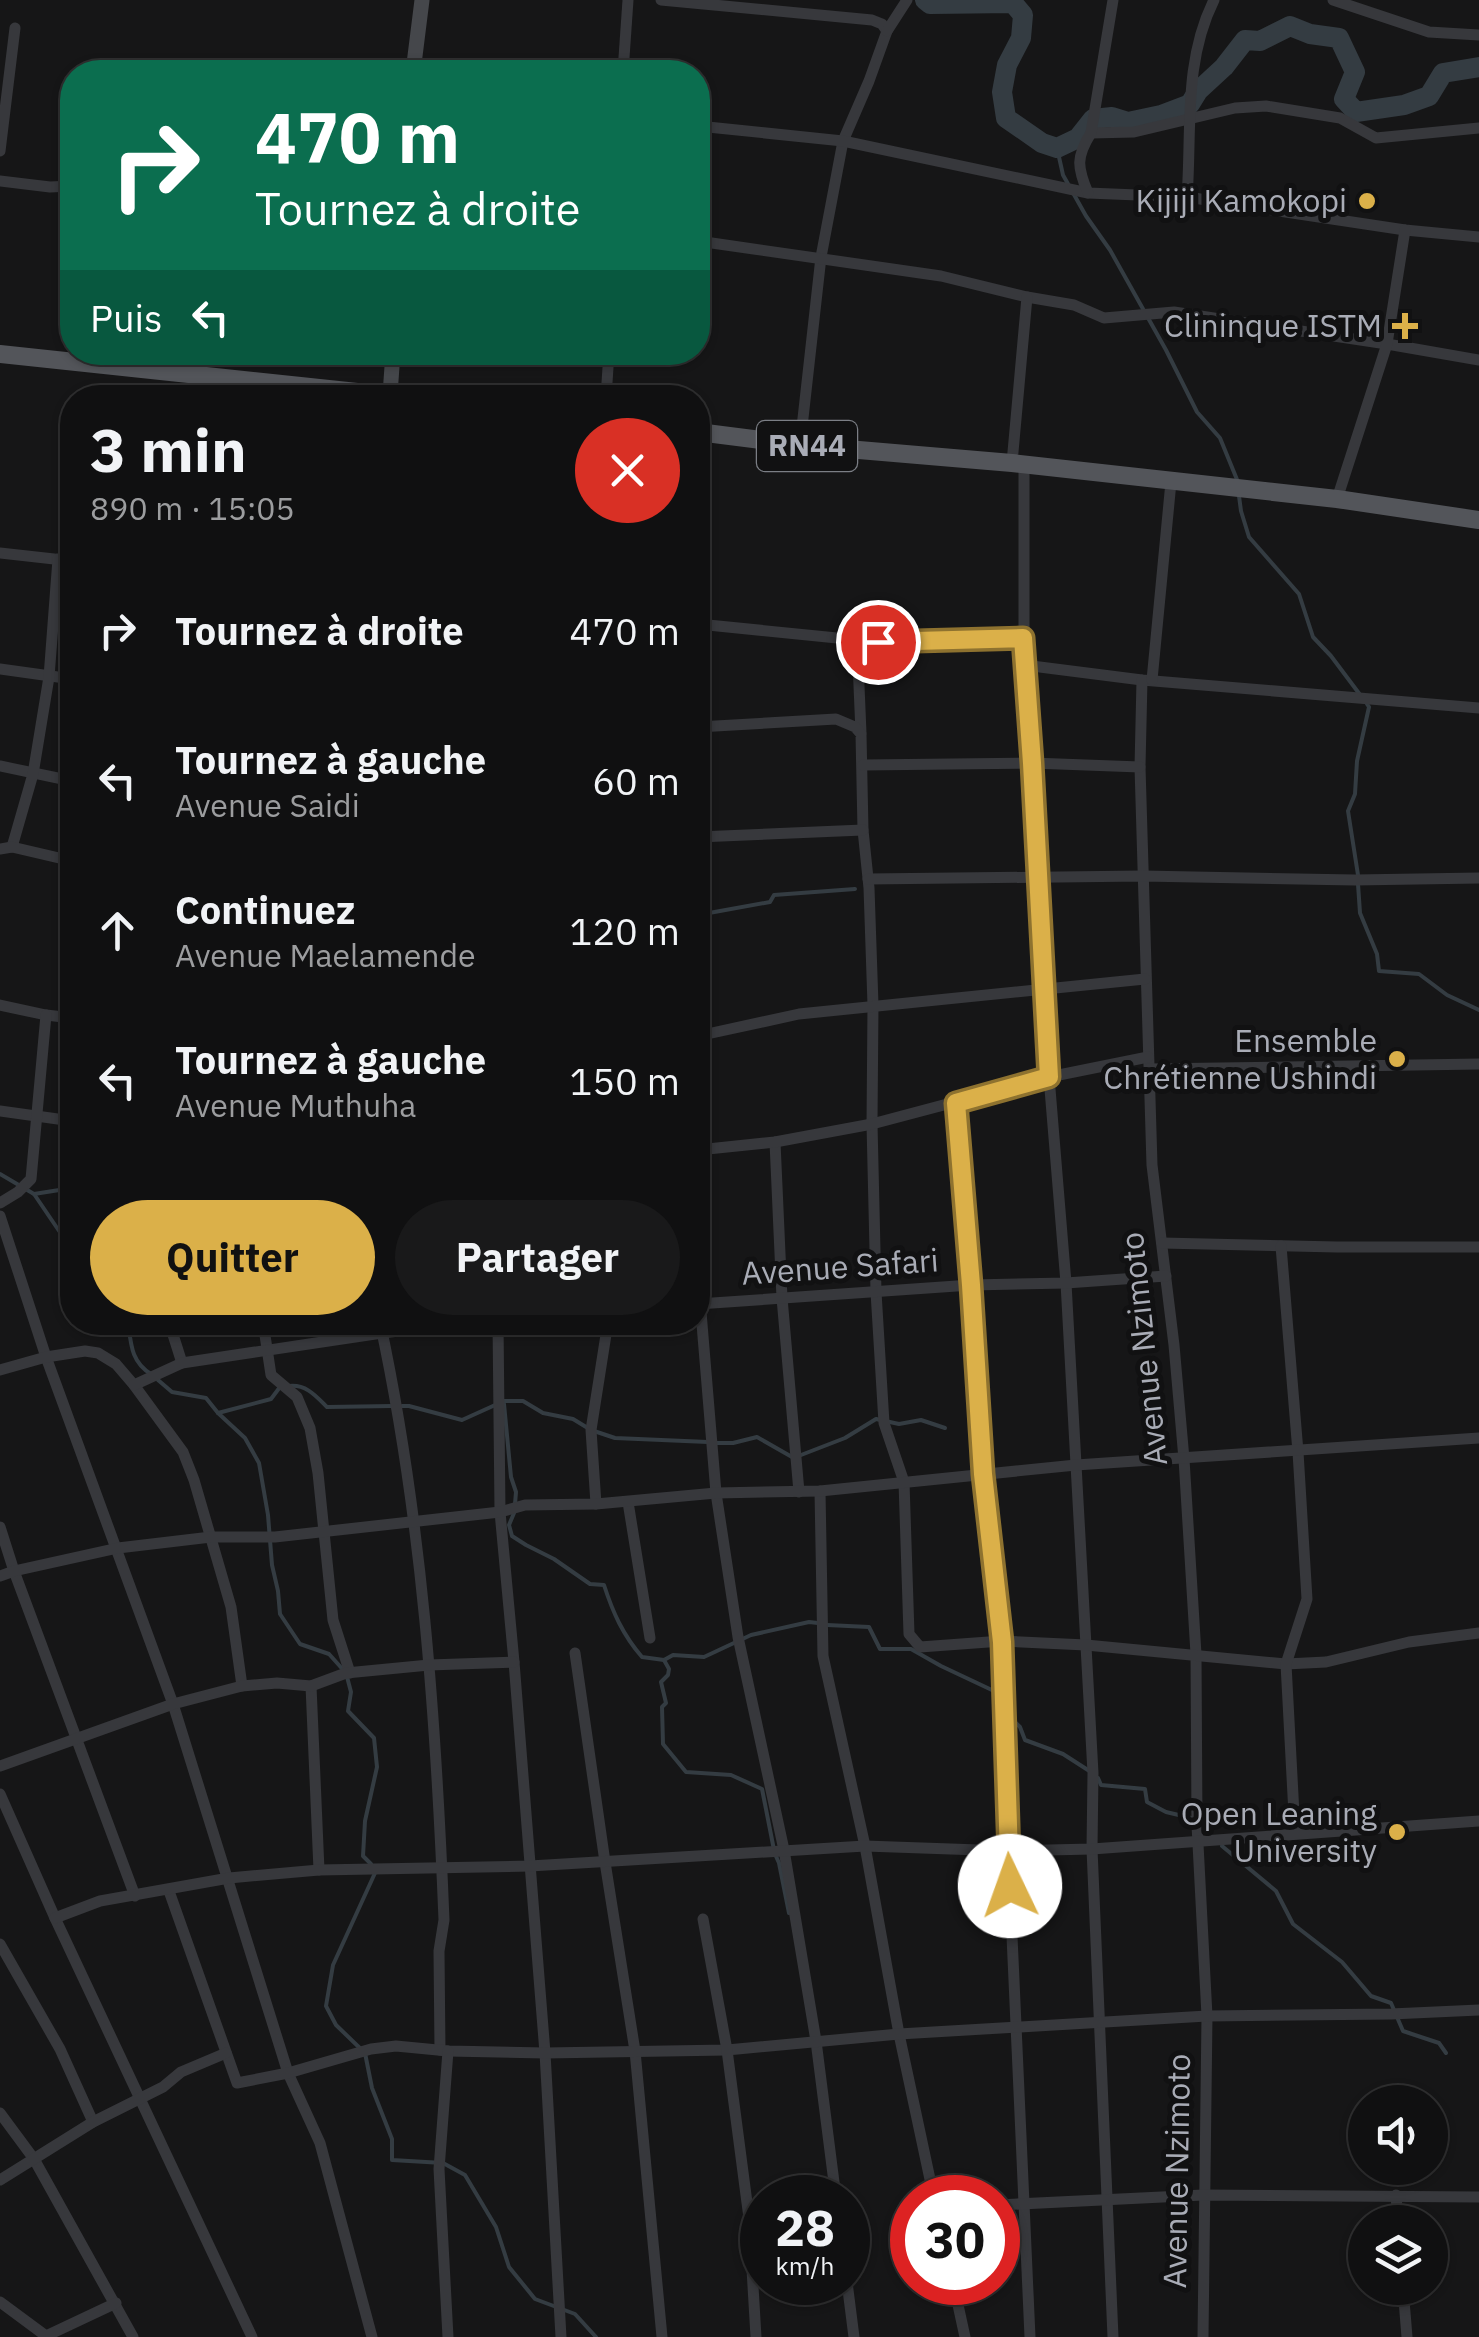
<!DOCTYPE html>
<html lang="fr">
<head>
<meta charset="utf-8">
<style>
	body { margin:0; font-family:"IBM Plex Sans",sans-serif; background:#19191a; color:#f1f3f6; height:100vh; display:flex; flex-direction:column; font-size:38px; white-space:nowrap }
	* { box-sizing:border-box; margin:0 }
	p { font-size:32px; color:#9c9d9f }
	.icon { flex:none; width:55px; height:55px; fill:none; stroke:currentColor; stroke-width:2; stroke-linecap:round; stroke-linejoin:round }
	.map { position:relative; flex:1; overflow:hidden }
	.sheet { position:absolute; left:60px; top:385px; width:650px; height:950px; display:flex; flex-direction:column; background:#101011; border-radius:40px; box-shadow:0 2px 8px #0004,0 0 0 2px #303031 }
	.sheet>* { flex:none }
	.guide { position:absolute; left:60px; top:60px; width:650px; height:305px; border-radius:40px; box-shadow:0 2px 8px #0004,0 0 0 2px #303031; background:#0b6e4f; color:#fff; overflow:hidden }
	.fabs { position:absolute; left:1348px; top:2085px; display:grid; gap:20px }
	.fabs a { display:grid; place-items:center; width:100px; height:100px; border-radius:50%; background:#101011; box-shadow:0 2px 8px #0004,0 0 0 2px #303031; font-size:50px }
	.speed { position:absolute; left:740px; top:2175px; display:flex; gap:20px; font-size:50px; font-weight:700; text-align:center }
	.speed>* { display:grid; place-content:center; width:130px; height:130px; border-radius:50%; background:#101011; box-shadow:0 2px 8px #0004,0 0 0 2px #303031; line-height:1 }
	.speed small { font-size:25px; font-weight:400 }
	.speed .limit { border:15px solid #d22; background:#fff; color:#111 }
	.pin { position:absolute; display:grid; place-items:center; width:85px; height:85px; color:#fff; margin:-42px; border:5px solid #fff; border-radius:50%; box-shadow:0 2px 10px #0007 }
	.me { position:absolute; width:110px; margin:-55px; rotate:357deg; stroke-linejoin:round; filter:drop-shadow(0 0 8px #0008) }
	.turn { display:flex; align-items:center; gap:35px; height:210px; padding:0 30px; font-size:45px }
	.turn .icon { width:130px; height:130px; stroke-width:2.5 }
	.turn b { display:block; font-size:70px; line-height:85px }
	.then { display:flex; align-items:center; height:95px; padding:0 30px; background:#0003; gap:20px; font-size:38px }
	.round { display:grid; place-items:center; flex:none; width:105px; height:105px; border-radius:52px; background:#19191a }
	.overview { display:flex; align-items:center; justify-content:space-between; height:170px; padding:0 30px }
	h1 { font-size:60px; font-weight:700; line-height:75px }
	.action { display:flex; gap:20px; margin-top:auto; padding:20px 30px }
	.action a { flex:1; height:115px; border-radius:60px; background:#dbb049; color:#111; font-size:40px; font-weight:700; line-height:115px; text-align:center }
	.action a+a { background:#19191a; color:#f1f3f6 }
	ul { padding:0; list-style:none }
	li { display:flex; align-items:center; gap:30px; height:150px; padding:0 30px }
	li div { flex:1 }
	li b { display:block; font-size:38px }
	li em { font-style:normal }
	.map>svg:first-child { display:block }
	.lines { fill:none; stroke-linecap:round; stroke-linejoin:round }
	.stream { stroke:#343c42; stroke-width:4 }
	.river { stroke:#343c42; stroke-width:20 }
	.street { stroke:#37383c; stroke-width:11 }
	.secondary { stroke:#45474b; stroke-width:15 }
	.primary { stroke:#53555a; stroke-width:18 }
	.route-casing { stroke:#8e722f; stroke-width:25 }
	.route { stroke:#dbb049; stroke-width:18 }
	.poi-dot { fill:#dbb049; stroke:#111112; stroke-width:4 }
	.labels { text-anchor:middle; stroke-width:10; stroke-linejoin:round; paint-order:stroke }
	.shield { fill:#111112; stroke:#7b7e85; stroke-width:2.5 }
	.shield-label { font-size:30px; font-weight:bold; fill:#a9acb6 }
	.poi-label { font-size:32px; fill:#a9acb6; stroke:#111112; text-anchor:end }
	.street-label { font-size:32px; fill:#a9acb6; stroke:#111112 }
</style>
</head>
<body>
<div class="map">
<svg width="1479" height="2337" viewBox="0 0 1479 2337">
	<rect width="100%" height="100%" fill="#161617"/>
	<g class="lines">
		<g class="stream">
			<path d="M1057 148 1063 175 1086 216 1110 250 1166 350 1197 412 1220 438 1238 482"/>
			<path d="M1239 496 1241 511 1249 537 1299 594 1313 637 1331 656 1361 696"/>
			<path d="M1358 875 1348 811 1355 794 1357 761 1369 707 1367 704"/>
			<path d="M1358 884 1360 913 1377 954 1379 971 1419 974 1447 995 1479 1010"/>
			<path d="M698 915 770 902 774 895 855 889"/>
			<path d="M0 1174 34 1194 72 1250"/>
			<path d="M34 1194 72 1188"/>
			<path d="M128 1322C131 1344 131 1362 151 1374"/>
			<path d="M158 1380 172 1392 206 1398 218 1413 245 1438 259 1463 268 1515 272 1565 278 1591 280 1614 300 1644 329 1654 346 1673 351 1692 348 1711 374 1738 377 1767 365 1821 363 1856 371 1864"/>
			<path d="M289 1386C306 1384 316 1396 327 1407L392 1406"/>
			<path d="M504 1404 511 1477 516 1492 515 1504"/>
			<path d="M402 1406H409L462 1420 504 1401H523L543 1413 573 1419 591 1430 615 1438 708 1442"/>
			<path d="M218 1413 271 1399 280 1387"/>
			<path d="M717 1443H733L757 1437 792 1457"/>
			<path d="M801 1455 845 1438 876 1419 899 1424 921 1420 945 1428"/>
			<path d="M514 1513 509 1525 512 1536 526 1545 554 1559 590 1584 604 1585C613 1613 623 1635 642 1657L664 1660 673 1655 704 1657 751 1635 809 1622 818 1623"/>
			<path d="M827 1625 869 1627 880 1649H911L941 1666 994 1691 1001 1708"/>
			<path d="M664 1660 669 1669 668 1675 661 1682 666 1703 662 1707 663 1744 686 1772 731 1775 762 1789 774 1850"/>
			<path d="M1008 1715 1020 1727 1025 1740 1063 1754 1091 1772"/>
			<path d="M1098 1778 1101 1785 1145 1789 1147 1802 1166 1812 1204 1821 1212 1839"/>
			<path d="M1222 1846 1276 1891 1293 1924 1342 1962 1371 1996 1391 2003 1403 2031 1439 2043 1446 2053"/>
			<path d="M775 1854 779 1863 789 1913"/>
			<path d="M375 1873 333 1965 326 2006 336 2025 365 2053 372 2088 392 2139V2160L443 2163 465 2175 496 2227 509 2267 535 2299 575 2314 596 2337"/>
		</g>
		<path class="river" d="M925 0 930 4 1013 3 1023 15 1021 38 1007 65 1002 92 1006 118 1042 143 1057 148 1078 138 1093 119 1112 117 1128 122 1161 115 1190 104 1198 91 1224 67 1245 40 1260 41 1290 26 1310 34 1339 38 1355 72 1344 99 1356 112 1404 105 1429 96 1443 73 1479 67"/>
		<g class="street">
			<path d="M661 0 872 20 882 24 887 31 869 81 843 141 821 257 800 445"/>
			<path d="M1333 0 1429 32 1479 35"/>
			<path d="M887 31 907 0"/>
			<path d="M178 66 220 72"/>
			<path d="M623 72 628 0"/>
			<path d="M698 126 843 141 1088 193 1187 197 1405 230 1479 237"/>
			<path d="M1091 133 1134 132 1235 108 1266 106 1340 118 1376 138 1479 128"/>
			<path d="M0 151 15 28"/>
			<path d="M0 181 50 187 72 186"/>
			<path d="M1088 193C1077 167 1076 157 1091 133L1113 0"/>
			<path d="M1187 197C1192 131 1183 62 1214 0"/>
			<path d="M698 241 941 276 1027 297 1074 305 1104 318 1174 312 1387 344 1479 360"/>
			<path d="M606 398 609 352"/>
			<path d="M1012 463 1027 297"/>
			<path d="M1024 465V665L1032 763 1049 1077 1066 1283 1093 1773 1092 1849 1113 2337"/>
			<path d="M1337 499 1387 344 1405 230"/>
			<path d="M0 553 72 561"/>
			<path d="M698 624 877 642 1023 638"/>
			<path d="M858 662 861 733"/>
			<path d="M1024 665 1142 680 1479 708"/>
			<path d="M0 669 72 679"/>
			<path d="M1142 680 1140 767 1152 1165 1174 1345 1184 1459 1196 1654 1197 1825 1207 2016 1203 2337"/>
			<path d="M1152 680 1171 482"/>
			<path d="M698 727 836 719 855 727 861 734 863 830 869 888 873 1005 872 1124 876 1292 884 1423 904 1482 909 1634 920 1647 1002 1641 1086 1645 1286 1664 1326 1662 1409 1642 1479 1633"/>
			<path d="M863 765 1032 763 1140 767"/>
			<path d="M0 766 72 781"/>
			<path d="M698 837 863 830"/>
			<path d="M12 847 33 774 49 677 58 559"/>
			<path d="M0 849 12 847 72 861"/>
			<path d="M868 879 1143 876 1355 880 1479 878"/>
			<path d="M0 1005 46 1015 72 1018"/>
			<path d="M698 1036 799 1014 1145 979"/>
			<path d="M1149 1069 1479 1064"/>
			<path d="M955 1103 971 1285 983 1474 1002 1641 1005 1717V1780L1030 2337"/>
			<path d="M0 1111 72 1121"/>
			<path d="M775 1142 782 1298 799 1492"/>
			<path d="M698 1150 775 1142 872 1124 1049 1077 1148 1057"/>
			<path d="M0 1203 18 1192 31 1179 46 1015"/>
			<path d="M0 1216 46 1357 173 1704 288 2073 320 2143 372 2337"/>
			<path d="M1162 1243 1337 1247H1479"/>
			<path d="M1281 1246 1298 1452 1307 1599 1286 1664 1295 1833"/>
			<path d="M698 1276 716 1493 738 1637 784 1850 816 2041 836 2198"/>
			<path d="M698 1304 971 1285 1066 1283 1166 1276"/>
			<path d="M169 1322 182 1363"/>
			<path d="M263 1322 271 1375 297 1397 310 1428 318 1473 333 1620 350 1673"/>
			<path d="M380 1322C422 1518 436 1720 444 1920L439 1951 440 2050"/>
			<path d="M498 1322 500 1512 514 1662 545 2053 561 2337"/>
			<path d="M0 1370 46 1357 85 1351 98 1353 116 1364 134 1385 183 1452 194 1480 231 1607 242 1686"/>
			<path d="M134 1385 182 1363 382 1333 476 1322"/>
			<path d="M820 1491 823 1656 865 1846 899 2034 934 2198"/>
			<path d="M628 1502 650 1638"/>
			<path d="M596 1504 591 1430 608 1322"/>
			<path d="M0 1527 14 1571 135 1896"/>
			<path d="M0 1576 14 1571 118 1548 211 1537H275L500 1512 525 1505 596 1504 716 1493 820 1491 1076 1465 1479 1438"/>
			<path d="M575 1653 605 1862 635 2051 662 2337"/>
			<path d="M311 1686 319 1870"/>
			<path d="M0 1766 173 1704 242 1686 277 1683 311 1686 346 1673 429 1665 514 1662"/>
			<path d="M0 1794 55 1918 252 2337"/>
			<path d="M169 1891 237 2083 288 2073 371 2049 396 2046 448 2051 545 2053 727 2050 899 2034 1207 2016 1391 2014 1479 2010"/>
			<path d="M55 1918 100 1901 229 1878 319 1870 530 1866 865 1846 1008 1851 1092 1849 1479 1821"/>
			<path d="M703 1919 727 2050 749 2218 756 2337"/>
			<path d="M0 1944 60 2049 93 2122"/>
			<path d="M0 2113 34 2159 133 2337"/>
			<path d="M0 2180 93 2122 163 2087 181 2072 226 2053"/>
			<path d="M1396 2195 1398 2222"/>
			<path d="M998 2205 1203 2195 1479 2197"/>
			<path d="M847 2282 854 2337"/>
			<path d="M953 2282 965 2337"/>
			<path d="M1403 2288 1407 2337"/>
			<path d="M0 2302 46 2336 116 2303"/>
			<path d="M448 2337 439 2169 448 2051"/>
		</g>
		<g class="secondary">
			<path d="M413 72 422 0"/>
			<path d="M390 395 393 352"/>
		</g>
		<g class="primary">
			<path d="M0 354 414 398"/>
			<path d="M698 432 800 445 1012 463 1337 499 1479 520"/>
		</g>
	</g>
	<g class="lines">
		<g class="route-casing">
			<path id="route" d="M878 642 1023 638 1032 763 1049 1077 956 1103 971 1285 983 1474 1002 1642 1010 1886"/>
		</g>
		<use href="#route" class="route"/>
	</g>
	<g class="poi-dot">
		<circle cx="1367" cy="201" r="10"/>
		<path d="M1400 311h10v10h10v10h-10v10h-10v-10h-10v-10h10z"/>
		<circle cx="1397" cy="1059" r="10"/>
		<circle cx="1397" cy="1832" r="10"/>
	</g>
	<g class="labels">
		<rect class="shield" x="757" y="421" width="100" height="50" rx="8"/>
		<g class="shield-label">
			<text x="807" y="456">RN44</text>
		</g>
		<g class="poi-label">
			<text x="1347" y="212">Kijiji Kamokopi</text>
			<text x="1382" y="337">Clininque ISTM</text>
			<text x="1377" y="1052">Ensemble<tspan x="1377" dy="37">Chrétienne Ushindi</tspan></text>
			<text x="1377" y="1825">Open Leaning<tspan x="1377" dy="37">University</tspan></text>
		</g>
		<g class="street-label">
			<text transform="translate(840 1267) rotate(-4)" y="11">Avenue Safari</text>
			<text transform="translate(1144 1349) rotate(-96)" y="11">Avenue Nzimoto</text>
			<text transform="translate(1177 2171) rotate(-89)" y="11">Avenue Nzimoto</text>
		</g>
	</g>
</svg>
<div class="fabs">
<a><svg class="icon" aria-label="sound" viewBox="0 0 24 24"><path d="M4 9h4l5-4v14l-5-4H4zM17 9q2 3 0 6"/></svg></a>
<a><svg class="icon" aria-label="layers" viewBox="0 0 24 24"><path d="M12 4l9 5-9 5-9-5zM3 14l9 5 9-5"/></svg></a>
</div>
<div class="speed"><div>28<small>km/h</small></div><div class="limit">30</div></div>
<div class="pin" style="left:878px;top:642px;background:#d93025"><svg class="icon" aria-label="arrive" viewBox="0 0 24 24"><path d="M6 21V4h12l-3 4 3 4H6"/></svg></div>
<svg class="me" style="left:1010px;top:1886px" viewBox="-20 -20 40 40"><circle r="19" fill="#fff"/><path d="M0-13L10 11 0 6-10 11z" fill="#dbb049"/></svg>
<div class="guide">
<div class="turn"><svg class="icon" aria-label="right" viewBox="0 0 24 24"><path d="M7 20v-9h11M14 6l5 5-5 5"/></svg><div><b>470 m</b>Tournez à droite</div></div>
<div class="then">Puis<svg class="icon" aria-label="left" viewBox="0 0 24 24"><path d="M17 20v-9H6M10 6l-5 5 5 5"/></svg></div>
</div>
<section class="sheet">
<div class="overview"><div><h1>3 min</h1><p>890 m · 15:05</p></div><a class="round" style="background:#d93025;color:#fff"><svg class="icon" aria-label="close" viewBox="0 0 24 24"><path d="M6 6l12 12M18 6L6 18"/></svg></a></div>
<ul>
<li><svg class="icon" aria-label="right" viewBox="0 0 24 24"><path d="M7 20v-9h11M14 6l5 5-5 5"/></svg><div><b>Tournez à droite</b></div><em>470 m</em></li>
<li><svg class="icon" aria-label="left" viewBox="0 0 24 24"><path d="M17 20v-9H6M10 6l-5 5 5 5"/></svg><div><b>Tournez à gauche</b><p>Avenue Saidi</p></div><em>60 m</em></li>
<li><svg class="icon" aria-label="ahead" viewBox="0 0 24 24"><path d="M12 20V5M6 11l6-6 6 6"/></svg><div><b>Continuez</b><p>Avenue Maelamende</p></div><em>120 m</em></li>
<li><svg class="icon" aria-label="left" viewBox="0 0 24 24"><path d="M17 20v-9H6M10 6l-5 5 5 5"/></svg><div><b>Tournez à gauche</b><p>Avenue Muthuha</p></div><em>150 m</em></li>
</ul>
<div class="action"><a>Quitter</a><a>Partager</a></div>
</section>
</div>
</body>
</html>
